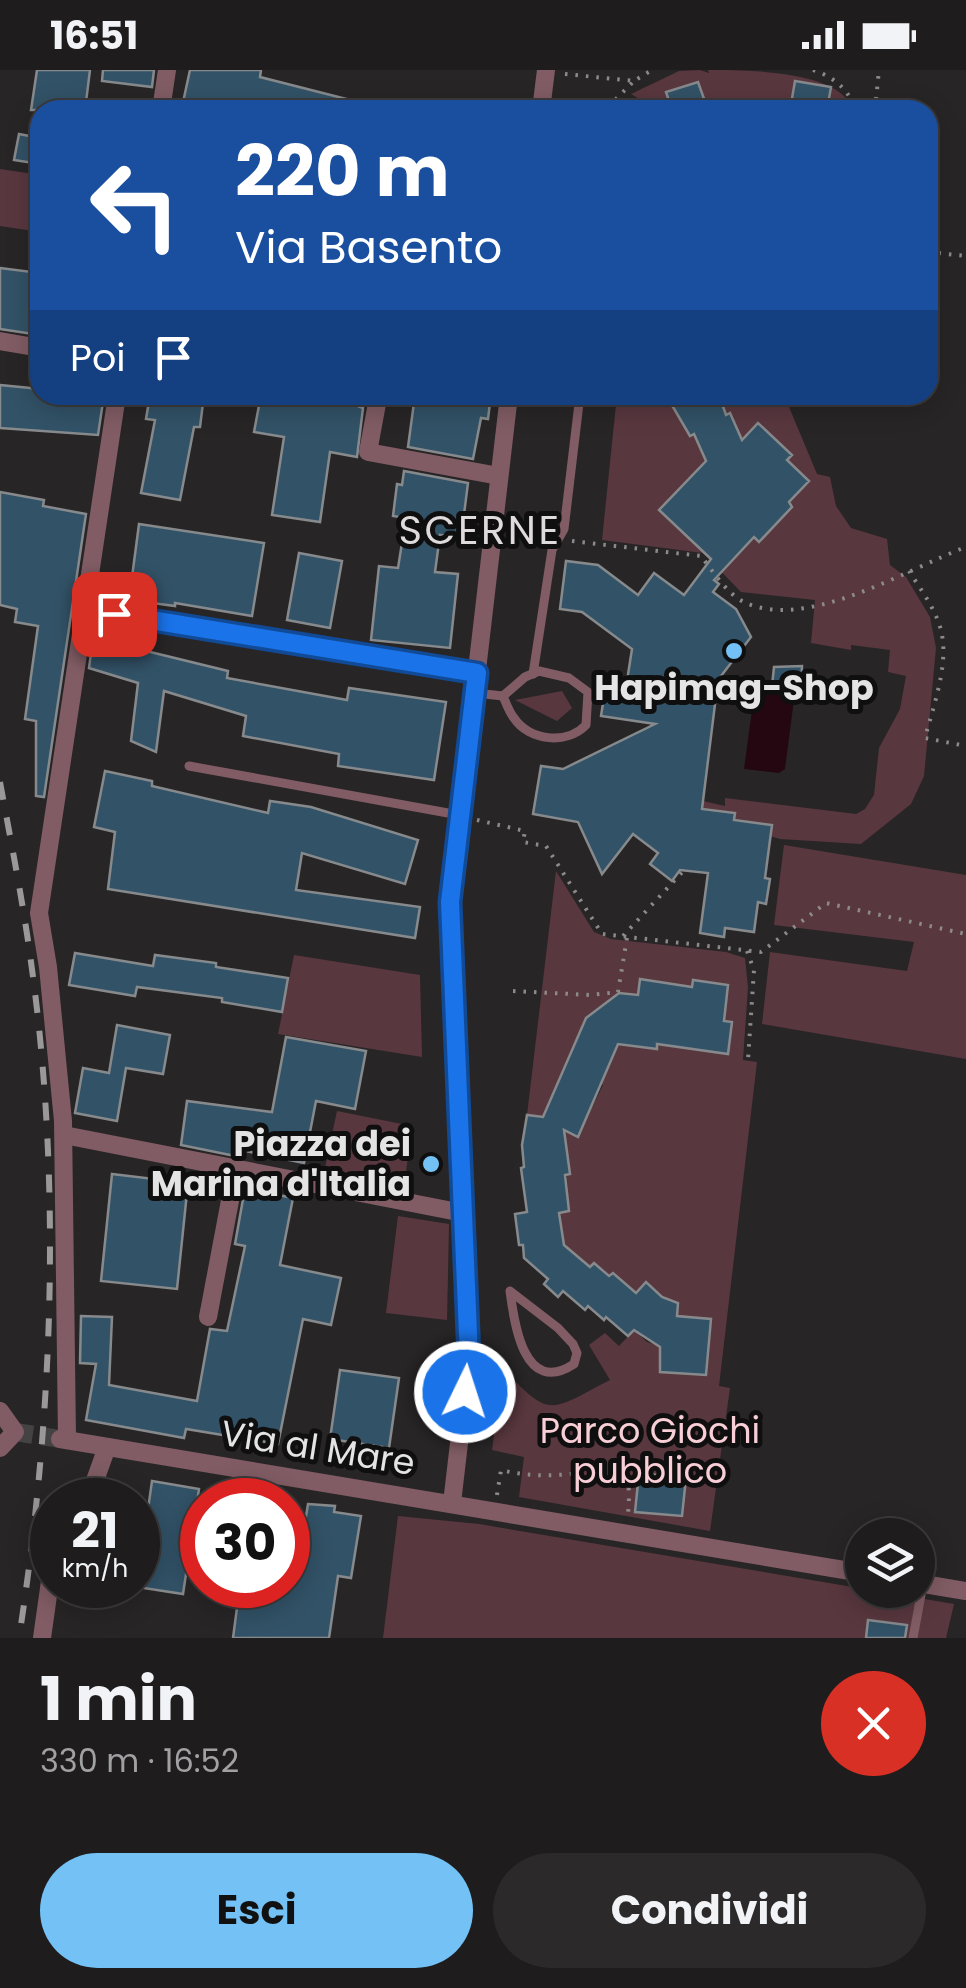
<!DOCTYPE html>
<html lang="it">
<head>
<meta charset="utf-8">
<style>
	body { margin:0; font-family:Poppins,sans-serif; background:#2b2929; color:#f1f3f6; height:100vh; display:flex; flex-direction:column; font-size:38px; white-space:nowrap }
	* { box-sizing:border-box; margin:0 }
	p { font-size:32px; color:#a1a1a3 }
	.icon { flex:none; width:55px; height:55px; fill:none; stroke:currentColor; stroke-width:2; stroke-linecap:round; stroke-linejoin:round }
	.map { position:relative; height:1568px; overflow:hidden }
	.panel { display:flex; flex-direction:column; background:#1e1c1c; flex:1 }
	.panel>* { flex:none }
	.guide { position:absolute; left:30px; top:30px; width:908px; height:305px; border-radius:30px; box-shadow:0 5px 25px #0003,0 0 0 2px #3c3a3b; background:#1a4fa0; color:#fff; overflow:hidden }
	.controls { position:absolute; left:845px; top:1448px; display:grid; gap:20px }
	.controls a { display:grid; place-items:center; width:90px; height:90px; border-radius:50%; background:#1e1c1c; box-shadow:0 5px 25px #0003,0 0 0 2px #3c3a3b; font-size:50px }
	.speed { position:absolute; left:30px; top:1408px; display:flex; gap:20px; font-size:50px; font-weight:700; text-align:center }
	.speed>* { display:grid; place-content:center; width:130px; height:130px; border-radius:50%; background:#1e1c1c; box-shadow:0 5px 25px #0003,0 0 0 2px #3c3a3b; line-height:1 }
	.speed small { font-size:25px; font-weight:400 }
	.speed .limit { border:15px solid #d22; background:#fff; color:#111 }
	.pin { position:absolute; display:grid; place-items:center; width:85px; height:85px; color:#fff; margin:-42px; border-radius:20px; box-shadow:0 5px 15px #0006 }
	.me { position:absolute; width:110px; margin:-55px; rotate:4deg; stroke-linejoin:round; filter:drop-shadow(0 0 8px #0008) }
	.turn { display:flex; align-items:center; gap:35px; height:210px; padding:0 40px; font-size:45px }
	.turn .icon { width:130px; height:130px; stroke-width:2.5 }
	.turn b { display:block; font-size:70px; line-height:85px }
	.then { display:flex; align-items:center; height:95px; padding:0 40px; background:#0003; gap:20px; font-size:38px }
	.round { display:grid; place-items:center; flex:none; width:105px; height:105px; border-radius:52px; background:#2b2929 }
	.summary { display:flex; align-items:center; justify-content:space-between; height:170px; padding:0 40px }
	h1 { font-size:60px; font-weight:700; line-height:75px }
	.action { display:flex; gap:20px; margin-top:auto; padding:20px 40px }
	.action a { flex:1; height:115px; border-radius:60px; background:#73c1f5; color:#111; font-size:40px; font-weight:700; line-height:115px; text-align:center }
	.action a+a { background:#2b2929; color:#f1f3f6 }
	.status { display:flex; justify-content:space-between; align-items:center; height:70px; padding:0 50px; background:#1e1c1c; direction:ltr }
	.status svg { height:28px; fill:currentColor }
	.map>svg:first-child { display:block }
	.green { fill:#59373f }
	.water { fill:#240710 }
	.building { fill:#325267; stroke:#878a8c; stroke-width:2.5 }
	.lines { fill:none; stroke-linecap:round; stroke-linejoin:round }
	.minor-tunnel { stroke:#444242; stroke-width:18; stroke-dasharray:18 9; stroke-linecap:butt }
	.path { stroke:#8c8a8a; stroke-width:4; stroke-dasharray:2.5 8; stroke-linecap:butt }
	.service { stroke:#815c64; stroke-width:9 }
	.minor { stroke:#815c64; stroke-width:18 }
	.rail { stroke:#9a9898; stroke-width:6; stroke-dasharray:18 18; stroke-linecap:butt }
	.route-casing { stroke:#114b97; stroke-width:25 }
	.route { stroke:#1a73e8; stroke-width:18 }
	.poi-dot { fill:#73c1f5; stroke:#100f0f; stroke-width:4 }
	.labels { text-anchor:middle; stroke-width:10; stroke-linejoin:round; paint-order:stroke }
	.poi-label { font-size:35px; font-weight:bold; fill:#e5e4e4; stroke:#100f0f }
	.park-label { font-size:35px; fill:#f8ced7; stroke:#100f0f }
	.street-label { font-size:35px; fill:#e5e4e4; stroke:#100f0f }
	.quarter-label { font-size:40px; letter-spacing:2.5px; fill:#dfdbdc; stroke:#100f0f }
</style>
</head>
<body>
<div class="status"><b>16:51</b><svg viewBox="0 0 49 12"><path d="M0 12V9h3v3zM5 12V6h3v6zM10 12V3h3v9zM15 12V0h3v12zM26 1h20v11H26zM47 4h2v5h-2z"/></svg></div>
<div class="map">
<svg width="966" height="1568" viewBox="0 0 966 1568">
	<rect width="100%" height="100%" fill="#282526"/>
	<g class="green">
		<path d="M700 0 709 3 708 0C744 0 843 0 852 40H646L641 30 631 24 679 1Z"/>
		<path d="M0 99 40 105V162L0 156Z"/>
		<path d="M617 325H784L817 404 830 407 836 436 851 458 887 469 890 495 906 507 930 547 936 578 924 706 911 734 861 774 780 769 770 766 771 755 734 750V743L702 739 703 731 725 736V728L856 744 865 739 874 725 879 678 900 639 906 606 888 602 890 580 851 575V580L811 573 815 530 741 522 703 483 602 470Z"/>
		<path d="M562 621 572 638 557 651 515 630Z"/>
		<path d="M784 775 966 805V989L762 954 770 882 907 901 914 872 774 855Z"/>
		<path d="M556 801 594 862 611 869 726 882 745 888 748 917 743 990 757 992 719 1316 730 1318 710 1461 519 1427 524 1387 492 1380 503 1298C551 1351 551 1340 610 1310L589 1275 605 1263 619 1276 634 1260 647 1272 660 1276 661 1301 706 1304 710 1249 677 1246 678 1233 662 1227 646 1213 636 1223 613 1203 609 1206 594 1193 590 1197 572 1182 554 1203 563 1169 559 1143 569 1141 564 1060 578 1066 603 1015 599 1013 591 952 657 978V974L727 984 732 952 724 951 728 915 693 910 689 936 638 925 615 926 586 948 543 1047 527 1045Z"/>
		<path d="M294 885 420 905 422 987 278 964Z"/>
		<path d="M337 1041 412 1056 403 1125 323 1107Z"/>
		<path d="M398 1146 449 1154 447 1250 386 1243Z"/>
		<path d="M398 1446 479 1454 954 1534 946 1568H383Z"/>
	</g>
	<path class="water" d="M766 610 796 614 785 699 779 703 744 699 755 618 758 613Z"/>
	<g class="building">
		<path d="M37 0H90L85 40H31Z"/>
		<path d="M103 0H154L152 17 102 11Z"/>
		<path d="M190 0H261L260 7 366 34V40H196L182 37Z"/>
		<path d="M795 11 831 17 827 40H790Z"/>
		<path d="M698 12 708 40H672L666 22Z"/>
		<path d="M19 64 40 68V94L14 90Z"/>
		<path d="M0 198 40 203V265L0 259Z"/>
		<path d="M0 315 40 319V325H104L98 365 0 358Z"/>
		<path d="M150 325 203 333 200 357H194L180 430 141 423 155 350 146 349Z"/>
		<path d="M261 325 311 333 312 325H350L353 334 363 338 357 387 330 382 320 452 272 445 284 367 254 362Z"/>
		<path d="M415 325H491L488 349 481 348 473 389 408 377Z"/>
		<path d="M666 325H719L726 345 730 343 742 370 758 353 792 385 787 390 809 411 789 432 792 437 759 472 754 467 714 510 719 514 713 522 736 539 751 567 718 610 702 739 735 743 734 750 772 755 765 808 770 809 766 834 758 832 754 862 725 858 724 867 700 863 708 803 680 800 672 811 650 794 658 783 633 764 602 804 578 752 533 744 541 696 563 699 655 654 601 646 604 627 624 630 632 579 582 542 560 539 566 491 598 495 638 525 654 503 684 525 711 489 659 440 706 391 694 364 690 366Z"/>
		<path d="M404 401 468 413 461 468 440 465 435 502 458 504 450 578 371 570 379 496 398 498 406 448 393 446 397 414 402 415Z"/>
		<path d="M0 422 44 430 43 436 86 444 44 727 36 726V651L25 649 38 556 15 552 17 539 0 535Z"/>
		<path d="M139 454 264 473 252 546 175 533V536L129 530Z"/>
		<path d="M299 483 342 491 330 558 287 550Z"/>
		<path d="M93 568 228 601 227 608 347 630 349 618 446 632 434 710 338 696 339 684 243 666 246 646 164 621 156 682 131 671 138 613 89 598Z"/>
		<path d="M802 596 801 620 772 616 774 597Z"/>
		<path d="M105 701 152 711V716L268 743 270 731 311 737 418 770 405 814 302 783 296 820 420 837 415 868 108 819 115 762 94 757Z"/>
		<path d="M75 883 153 896 155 885 216 893V897L288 908 282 942 222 932V928L137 917 135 926 69 915Z"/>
		<path d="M640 909 692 917 693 910 728 915 724 951 732 952 728 984 657 974V979L618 974 578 1067 564 1060 570 1104 565 1105 569 1141 559 1143 564 1175 590 1197 594 1193 609 1206 613 1203 636 1223 646 1212 662 1227 678 1233 677 1246 711 1249 706 1305 660 1302V1277L634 1260 628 1266 606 1247 604 1250 588 1236 585 1240 563 1221 558 1227 544 1214 548 1209 524 1188 523 1175H519L515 1144 527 1142 521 1098 524 1097 522 1075 527 1045 543 1047 586 948 619 923 638 925Z"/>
		<path d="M117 955 170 965 163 1004 126 998 117 1051 75 1043 83 998 109 1003Z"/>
		<path d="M286 967 366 981 355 1039 316 1031 304 1093 236 1079 235 1086 181 1075 187 1031 272 1042Z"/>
		<path d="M112 1104 188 1113 177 1219 101 1211Z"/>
		<path d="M245 1118 293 1128 280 1195 341 1208 331 1255 303 1249 278 1374 186 1359 184 1368 86 1350 96 1294 80 1293 81 1246 112 1247 109 1315 197 1331 210 1259 227 1261 245 1176 235 1174Z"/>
		<path d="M340 1300 399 1308 389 1378 330 1369Z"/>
		<path d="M639 1403 686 1408 682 1446 635 1442Z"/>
		<path d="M152 1411 199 1419 183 1524 137 1517Z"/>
		<path d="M308 1434 335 1436 334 1442 361 1446 351 1508 338 1506 329 1568H233L240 1515 295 1513Z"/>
		<path d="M868 1550 907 1555 905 1568H866Z"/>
	</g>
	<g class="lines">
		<path class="minor-tunnel" d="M15 1362 60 1369"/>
		<g class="path">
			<path d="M813 0C832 6 851 20 854 40"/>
			<path d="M565 4 634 11 652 0"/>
			<path d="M614 40 616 29 633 12"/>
			<path d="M875 40 879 0"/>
			<path d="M928 182 966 186"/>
			<path d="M512 464 543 468"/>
			<path d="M572 471 701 486C712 500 727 524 744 532 806 562 907 499 966 477"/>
			<path d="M909 501C921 520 938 542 942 565 948 598 933 637 925 668L966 676"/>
			<path d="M477 750 525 761 523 772 546 776 602 864 761 882 826 833 966 864"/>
			<path d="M623 866 686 798"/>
			<path d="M747 881 754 900 748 990"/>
			<path d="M513 921 590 925 618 922 627 868"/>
			<path d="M497 1425 501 1400C537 1409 577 1406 612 1395 633 1401 629 1427 628 1445"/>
		</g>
		<g class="service">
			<path d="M539 601 569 608 588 622 586 655C567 675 529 671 514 648 509 642 506 633 503 626L525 607Z"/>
			<path d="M533 604 552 480 564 459 580 325"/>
			<path d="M475 623 503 626"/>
			<path d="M189 696 448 743"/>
			<path d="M510 1221 558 1258 573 1274 577 1283 574 1294C524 1327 514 1253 510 1221Z"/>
			<path d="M913 1568 923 1514"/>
		</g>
		<g class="minor">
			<path d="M161 40 167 0"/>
			<path d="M541 40 546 0"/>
			<path d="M0 271 40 278"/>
			<path d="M362 325 378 328 368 382 499 406"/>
			<path d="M85 539 477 603"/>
			<path d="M64 1065 463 1143"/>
			<path d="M208 1247 236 1099"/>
			<path d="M0 1341 15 1362 0 1378"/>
			<path d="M60 1369 862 1503"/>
			<path d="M67 1369 63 1051 48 897 39 843 117 325"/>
			<path d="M88 1430 107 1377"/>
			<path d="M452 1433 469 1288 450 832 509 325"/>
			<path d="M918 1513 966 1521"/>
			<path d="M42 1568 52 1497"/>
		</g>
		<path class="rail" d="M0 712C11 772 23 832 31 892 62 1114 53 1347 19 1568"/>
	</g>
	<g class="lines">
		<g class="route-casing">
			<path id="route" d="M114 544 477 603 450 832 469 1288 465 1322"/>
		</g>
		<use href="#route" class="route"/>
	</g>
	<g class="poi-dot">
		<circle cx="734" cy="581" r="10"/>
		<circle cx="431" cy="1094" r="10"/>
	</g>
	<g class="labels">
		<g class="poi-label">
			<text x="734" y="630">Hapimag-Shop</text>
			<text x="411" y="1086" text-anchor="end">Piazza dei<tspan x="411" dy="40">Marina d'Italia</tspan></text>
		</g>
		<g class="park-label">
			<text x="650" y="1373">Parco Giochi<tspan x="650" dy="40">pubblico</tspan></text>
		</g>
		<g class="street-label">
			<text transform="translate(318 1378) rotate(9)" y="12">Via al Mare</text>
		</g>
		<g class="quarter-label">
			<text x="480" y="474">SCERNE</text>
		</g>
	</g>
</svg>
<div class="controls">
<a><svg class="icon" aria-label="layers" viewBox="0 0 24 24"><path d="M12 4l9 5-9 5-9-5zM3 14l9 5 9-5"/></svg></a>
</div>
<div class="speed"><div>21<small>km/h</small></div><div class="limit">30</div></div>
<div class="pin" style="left:114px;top:544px;background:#d93025"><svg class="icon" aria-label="arrive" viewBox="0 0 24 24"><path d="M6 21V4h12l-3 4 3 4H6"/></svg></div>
<svg class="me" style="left:465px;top:1322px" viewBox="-20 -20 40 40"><circle r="17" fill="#1a73e8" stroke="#fff" stroke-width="3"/><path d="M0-11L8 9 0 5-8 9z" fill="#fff"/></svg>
<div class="guide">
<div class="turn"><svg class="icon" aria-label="left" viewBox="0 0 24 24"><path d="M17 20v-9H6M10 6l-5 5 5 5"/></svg><div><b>220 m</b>Via Basento</div></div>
<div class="then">Poi<svg class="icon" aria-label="arrive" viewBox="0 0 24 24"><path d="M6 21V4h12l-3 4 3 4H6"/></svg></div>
</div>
</div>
<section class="panel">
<div class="summary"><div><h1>1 min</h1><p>330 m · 16:52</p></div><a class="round" style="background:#d93025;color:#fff"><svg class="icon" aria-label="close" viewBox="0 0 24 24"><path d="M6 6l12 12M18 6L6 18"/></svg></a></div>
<div class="action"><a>Esci</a><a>Condividi</a></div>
</section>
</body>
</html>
